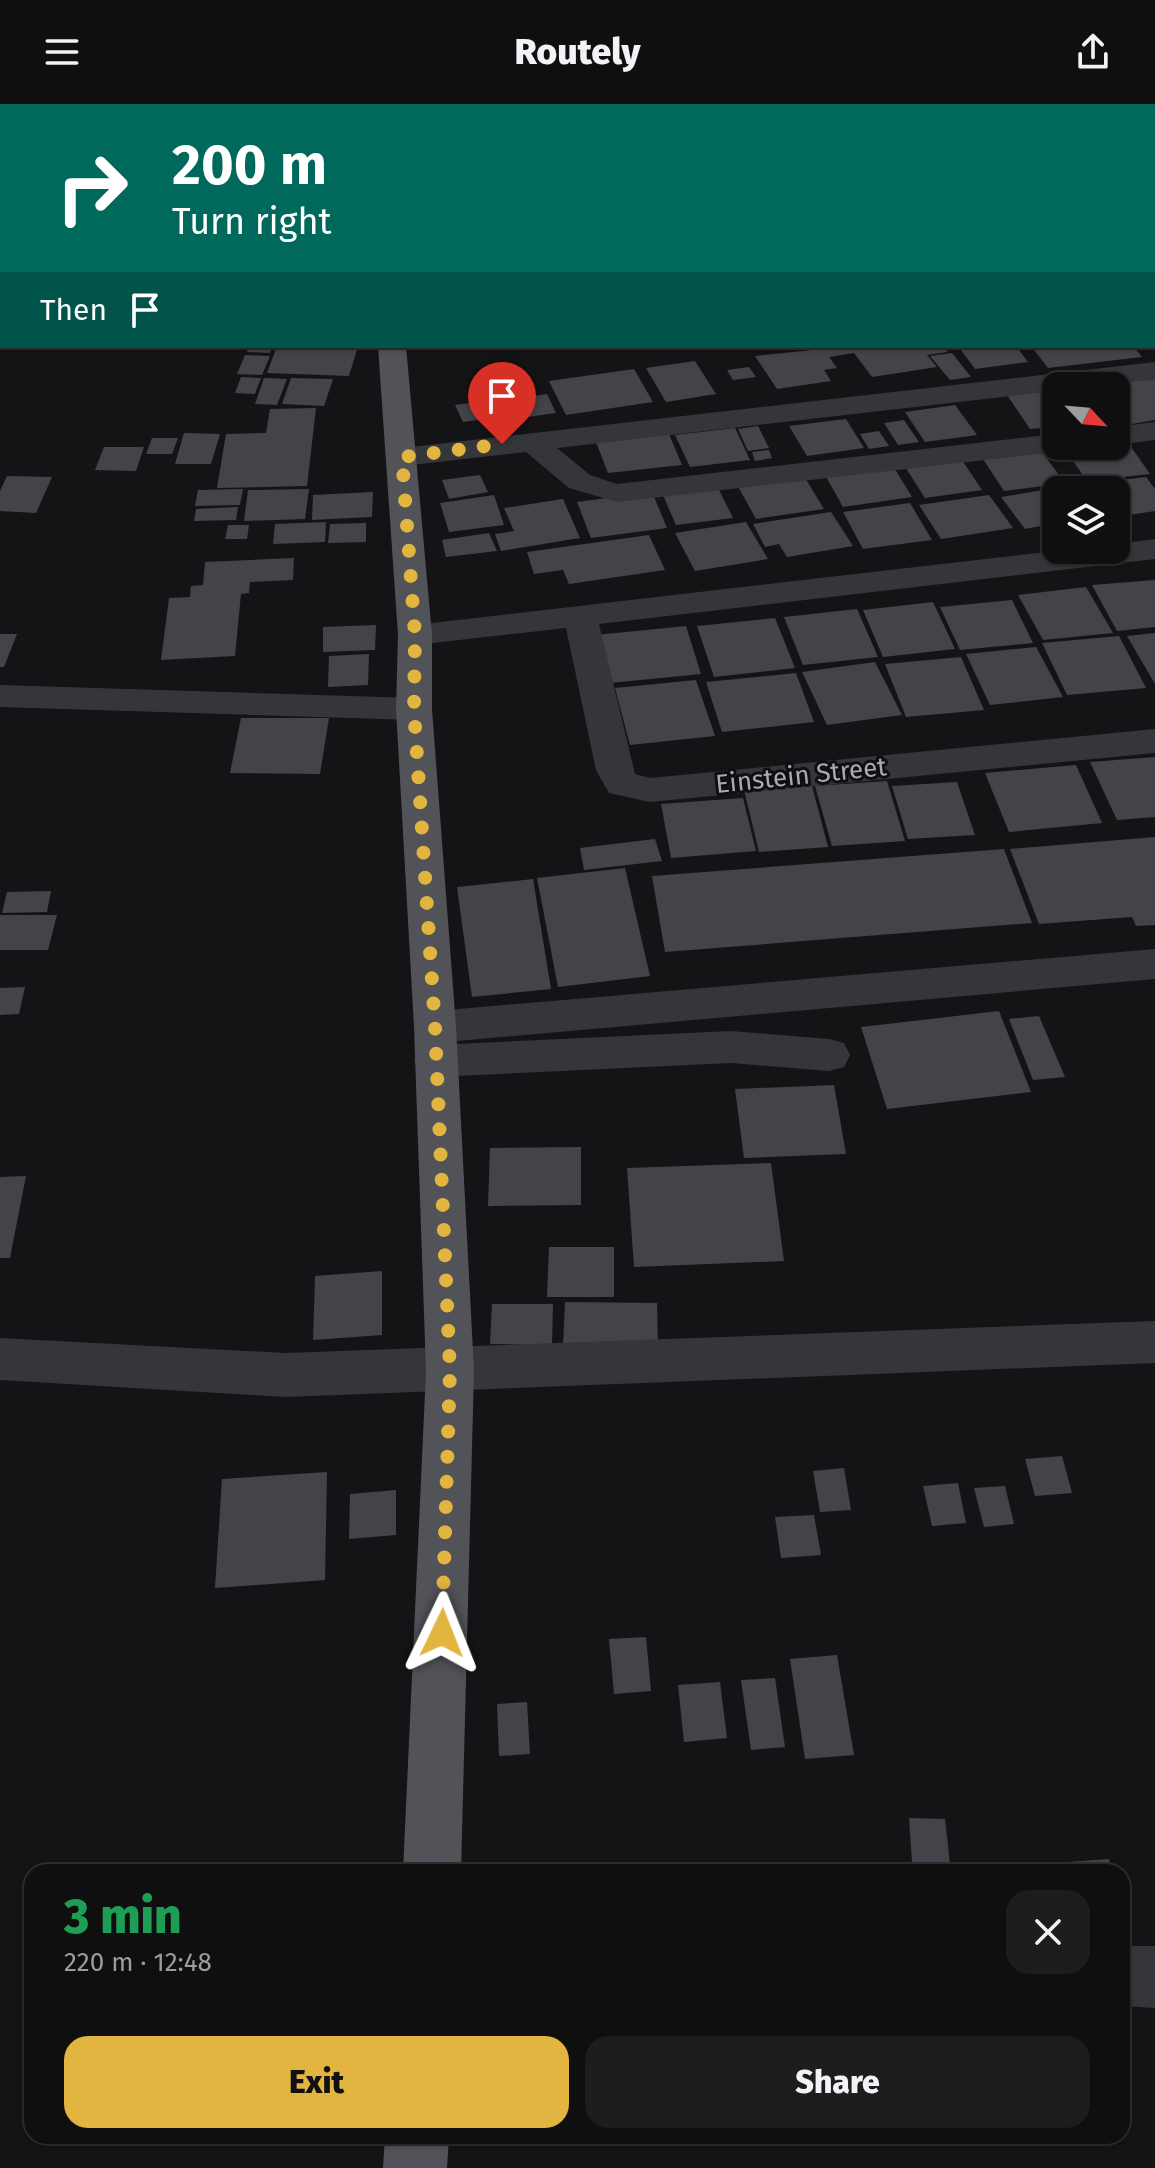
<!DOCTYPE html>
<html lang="en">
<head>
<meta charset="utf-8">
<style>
	body { margin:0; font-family:"Fira Sans",sans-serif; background:#1d1d1e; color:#f1f3f6; height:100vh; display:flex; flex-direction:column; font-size:30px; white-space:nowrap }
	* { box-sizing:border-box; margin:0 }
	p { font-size:26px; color:#9b9c9f }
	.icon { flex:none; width:44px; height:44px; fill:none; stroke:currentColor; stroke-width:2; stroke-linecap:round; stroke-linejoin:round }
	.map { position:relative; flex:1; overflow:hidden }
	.drawer { position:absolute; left:24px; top:1760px; width:1106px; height:280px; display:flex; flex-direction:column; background:#0f0f10; border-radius:24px; box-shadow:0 2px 6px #0004,0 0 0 2px #2f2f30 }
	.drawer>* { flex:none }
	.top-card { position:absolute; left:0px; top:0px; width:1156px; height:244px; box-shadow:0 2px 6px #0004,0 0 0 2px #2f2f30; background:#00695c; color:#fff; overflow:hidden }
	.needle { width:52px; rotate:116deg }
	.tools { position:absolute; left:1042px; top:268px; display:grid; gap:16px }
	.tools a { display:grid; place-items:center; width:88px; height:88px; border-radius:16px; background:#0f0f10; box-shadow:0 2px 6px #0004,0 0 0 2px #2f2f30; font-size:40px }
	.pin { position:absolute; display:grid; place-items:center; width:68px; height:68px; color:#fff; margin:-82px -34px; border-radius:50% 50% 50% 0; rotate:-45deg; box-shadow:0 0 8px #0007 }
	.pin .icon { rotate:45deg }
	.me { position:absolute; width:88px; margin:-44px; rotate:2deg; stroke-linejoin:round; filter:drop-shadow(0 0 6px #0008) }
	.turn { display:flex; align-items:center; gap:28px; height:168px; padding:0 40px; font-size:36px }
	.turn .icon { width:104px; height:104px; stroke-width:2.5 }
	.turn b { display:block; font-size:56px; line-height:68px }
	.then { display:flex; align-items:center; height:76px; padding:0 40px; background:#0003; gap:16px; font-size:30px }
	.round { display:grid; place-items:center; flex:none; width:84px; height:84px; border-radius:24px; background:#1d1d1e }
	.summary { display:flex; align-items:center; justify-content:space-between; height:136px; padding:0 40px }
	h1 { font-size:48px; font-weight:800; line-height:60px; color:#1e9e55 }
	.cta { display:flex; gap:16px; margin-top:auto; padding:16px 40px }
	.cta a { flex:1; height:92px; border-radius:24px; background:#e2b440; color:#111; font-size:32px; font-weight:800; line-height:92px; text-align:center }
	.cta a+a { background:#1d1d1e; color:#f1f3f6 }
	header { display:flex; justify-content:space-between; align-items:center; height:104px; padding:0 40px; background:#0f0f10; font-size:36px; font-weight:800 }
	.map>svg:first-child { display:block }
	.building { fill:#434449 }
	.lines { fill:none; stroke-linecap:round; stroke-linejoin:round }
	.minor { fill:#35363a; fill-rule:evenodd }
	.major { fill:#525359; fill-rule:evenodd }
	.route { stroke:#e2b440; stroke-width:14; stroke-dasharray:0 25.2 }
	.labels { text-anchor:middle; stroke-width:6; stroke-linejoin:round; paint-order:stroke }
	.street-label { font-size:26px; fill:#a7aab5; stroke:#0f0f11 }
</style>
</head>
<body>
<header><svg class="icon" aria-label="menu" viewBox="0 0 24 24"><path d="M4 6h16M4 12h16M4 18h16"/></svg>Routely<svg class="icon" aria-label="share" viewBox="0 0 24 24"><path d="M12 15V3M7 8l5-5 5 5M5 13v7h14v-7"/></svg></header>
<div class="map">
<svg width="1155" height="2064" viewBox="0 0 1155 2064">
	<rect width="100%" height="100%" fill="#141416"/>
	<g class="building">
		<path d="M249 242H272L270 249 247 248Z"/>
		<path d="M277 242H358L349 272 267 269Z"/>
		<path d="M850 242H943L948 248 927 251 937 263 872 273 854 249 829 253 837 264 824 266 831 277 777 285 755 252Z"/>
		<path d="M958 242H1016L1028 258 975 265Z"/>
		<path d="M1041 242H1133L1142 253 1048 264 1032 243Z"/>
		<path d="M952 249 971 273 950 276 930 252Z"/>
		<path d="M245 251 270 252 262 271 237 270Z"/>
		<path d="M695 257 716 290 666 298 646 264Z"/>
		<path d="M749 263 756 273 733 276 727 266Z"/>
		<path d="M634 265 653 298 566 311 549 277Z"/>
		<path d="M241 273 261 274 255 290 235 289Z"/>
		<path d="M264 274 287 275 277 301 255 300Z"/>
		<path d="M291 274 333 275 324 302 282 300Z"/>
		<path d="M1155 274V316L1132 320 1116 302V280Z"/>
		<path d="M1056 286V323L1030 325 1007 291Z"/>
		<path d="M547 290 556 309 507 316 499 297Z"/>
		<path d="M493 296 500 313 463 318 455 301Z"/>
		<path d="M955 301 977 331 925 338 905 308Z"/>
		<path d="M316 304 307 382 217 384 226 330 266 329 270 305Z"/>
		<path d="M846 315 864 344 807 352 789 322Z"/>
		<path d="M904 316 919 338 898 341 884 319Z"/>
		<path d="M758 322 769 344 748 347 738 325Z"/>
		<path d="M735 324 750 356 690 363 675 331Z"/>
		<path d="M879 327 889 342 869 345 860 330Z"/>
		<path d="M184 329 220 330 211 360H175Z"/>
		<path d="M669 330 682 361 608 369 596 338Z"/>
		<path d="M152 334H178L172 350H146Z"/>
		<path d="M1127 337 1150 370 1087 377 1064 344 1116 342V338Z"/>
		<path d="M104 343H144L136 367 95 366Z"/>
		<path d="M769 346 772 354 755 357 752 348Z"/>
		<path d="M1042 348 1065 379 1004 387 983 355Z"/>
		<path d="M960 353 982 386 925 394 904 361Z"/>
		<path d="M893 362 912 393 843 403 825 371Z"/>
		<path d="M802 369 824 405 756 415 736 379Z"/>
		<path d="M480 371 488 388 449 395 442 376Z"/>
		<path d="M7 372 52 373 36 409 0 407V387Z"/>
		<path d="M1146 373 1155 385V407L1116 413V386H1076L1073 382Z"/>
		<path d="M717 382 733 414 676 421 662 389Z"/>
		<path d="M1056 384V419L1025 425 1001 393Z"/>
		<path d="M243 385 240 401 195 402 198 386Z"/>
		<path d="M309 385 305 415 244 417 248 386Z"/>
		<path d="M373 388 372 413 312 416 313 391Z"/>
		<path d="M652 388 667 424 591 434 577 398Z"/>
		<path d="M494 391 504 421 449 428 440 399Z"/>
		<path d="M989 391 1013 424 941 435 919 401Z"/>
		<path d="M563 395 580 434 501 447 495 430 514 427 504 404Z"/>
		<path d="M910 399 932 436 863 445 843 408Z"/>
		<path d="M238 403 236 416 194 417 196 405Z"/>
		<path d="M831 408 853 442 787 453 779 440 765 443 753 420Z"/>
		<path d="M326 418 325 438 273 440 275 420Z"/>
		<path d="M746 418 768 455 695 467 675 429Z"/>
		<path d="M366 419V438L328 439 330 420Z"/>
		<path d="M228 421H249L247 435H225Z"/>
		<path d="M489 429 497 447 446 453 442 436Z"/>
		<path d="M649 431 665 466 569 480 563 466 534 470 527 448Z"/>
		<path d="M294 454 293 476 250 478 249 489 241 490 235 552 161 556 169 494 190 493 191 482 203 481 205 458Z"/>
		<path d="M1155 476V523L1117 527 1092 481Z"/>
		<path d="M1086 483 1113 529 1043 536 1018 491Z"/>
		<path d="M1012 496 1033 539 960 546 940 503Z"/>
		<path d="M933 498 955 545 883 553 863 506Z"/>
		<path d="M857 505 878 553 803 561 784 513Z"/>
		<path d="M775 514 795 564 714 573 697 522Z"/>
		<path d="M376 521 375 546 323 548V523Z"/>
		<path d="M686 522 701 570 610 579 596 531Z"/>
		<path d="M1155 529V580L1127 532Z"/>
		<path d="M0 530H17L4 563H0Z"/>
		<path d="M1119 532 1146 584 1067 591 1042 539Z"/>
		<path d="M1036 543 1063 593 990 601 966 550Z"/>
		<path d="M369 550 368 581 328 583 329 552Z"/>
		<path d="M961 553 984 606 906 613 885 560Z"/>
		<path d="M875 558 902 611 827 621 802 568Z"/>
		<path d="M796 569 814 618 722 628 706 578Z"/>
		<path d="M696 576 715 632 630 641 615 584Z"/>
		<path d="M241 614H329L320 670 230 669Z"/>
		<path d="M1155 653V713L1117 716 1090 658Z"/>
		<path d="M1076 661 1102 719 1009 728 985 669Z"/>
		<path d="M887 677 905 737 832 742 815 682Z"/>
		<path d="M957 678 975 731 908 735 892 682Z"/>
		<path d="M812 682 828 743 759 748 744 686Z"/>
		<path d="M743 694 756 747 671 754 661 700Z"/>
		<path d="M1155 733V821L1136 822 1132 813 1039 820 1010 745Z"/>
		<path d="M655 735 662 757 584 766 580 744Z"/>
		<path d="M1004 745 1032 819 665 848 652 772Z"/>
		<path d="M625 764 650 872 558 883 537 774Z"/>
		<path d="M533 775 551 885 472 893 457 783Z"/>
		<path d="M51 787 47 808 2 809 7 788Z"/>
		<path d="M0 811H57L48 846H0Z"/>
		<path d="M25 883 19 910 0 911V884Z"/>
		<path d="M999 907 1031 988 887 1005 861 923Z"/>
		<path d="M1039 912 1065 973 1033 976 1009 915Z"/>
		<path d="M834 981 846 1050 744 1054 735 985Z"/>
		<path d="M581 1043V1101L488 1102 490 1044Z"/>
		<path d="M771 1059 784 1157 634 1163 627 1064Z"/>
		<path d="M26 1072 10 1154H0V1073Z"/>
		<path d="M549 1143H614V1193H547Z"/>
		<path d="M382 1167V1231L313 1236 315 1172Z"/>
		<path d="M565 1198 657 1199 658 1243 563 1242Z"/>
		<path d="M492 1200H553L552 1241 490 1240Z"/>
		<path d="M1062 1352 1072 1389 1035 1392 1025 1355Z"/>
		<path d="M844 1364 851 1406 820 1408 813 1367Z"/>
		<path d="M327 1368 325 1476 215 1484 222 1375Z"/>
		<path d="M958 1379 966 1419 932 1422 923 1382Z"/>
		<path d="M1005 1382 1014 1420 984 1423 974 1384Z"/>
		<path d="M396 1386V1431L349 1435 350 1390Z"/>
		<path d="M814 1411 821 1451 781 1454 775 1413Z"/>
		<path d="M646 1533 651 1587 614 1590 609 1535Z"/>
		<path d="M837 1551 854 1651 805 1655 790 1555Z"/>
		<path d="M775 1574 785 1643 751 1646 741 1576Z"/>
		<path d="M720 1578 727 1634 684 1638 678 1581Z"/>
		<path d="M527 1598 530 1650 499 1652 497 1600Z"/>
		<path d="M909 1714 945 1715 950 1760 912 1758Z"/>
		<path d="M1109 1755 1112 1768H1015L1014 1762Z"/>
		<path d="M889 1763 890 1768H849V1766Z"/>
	</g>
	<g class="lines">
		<g class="minor">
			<path d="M360 0H407L358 2Z"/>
			<rect x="0" y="200" width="2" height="16"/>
			<path d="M1155 258V276L1056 282V287L557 344 590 371 617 380 1056 330V342H1069L1056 348 617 398 569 384 526 348 402 362 391 359 387 353 391 347 402 344Z"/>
			<path d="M1155 318V336L1116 341V323Z"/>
			<path d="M1155 435V455L599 520 635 670 650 674 1155 625V649L650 698 609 689 596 666 566 524 415 541 403 538 398 531 403 524 415 521 1063 446H1116V440Z"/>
			<path d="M0 581 414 594 427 597 432 605 427 613 414 616 0 603Z"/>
			<path d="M1155 845V875L435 939 420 934 414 923 420 912 435 907Z"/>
			<path d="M731 927 829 935 844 939 850 951 844 963 829 967 731 959 435 973 420 969 414 957 420 945 435 941Z"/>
			<path d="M1155 1217V1259L286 1293 0 1276V1234L286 1249Z"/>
			<path d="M1122 1842H1155V1904L1122 1902Z"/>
		</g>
		<g class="major">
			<path d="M346 0H370L371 2H347Z"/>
			<path d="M378 242H406L432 531V605L456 923 474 1267 461 1768H403L426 1267 414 923 396 605 398 531Z"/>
			<path d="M385 2032H449L447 2064H383Z"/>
		</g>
	</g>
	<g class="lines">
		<path class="route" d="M442 1529 450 1267 435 923 414 605 415 531 402 353 502 340"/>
	</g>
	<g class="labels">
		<g class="street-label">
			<text transform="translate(801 671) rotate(-6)" y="9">Einstein Street</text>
		</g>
	</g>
</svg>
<div class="tools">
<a><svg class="needle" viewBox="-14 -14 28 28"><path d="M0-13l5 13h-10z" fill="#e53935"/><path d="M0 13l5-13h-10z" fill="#9b9c9f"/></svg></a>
<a><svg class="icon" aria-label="layers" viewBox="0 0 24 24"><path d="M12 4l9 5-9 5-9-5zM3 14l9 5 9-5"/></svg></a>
</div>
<div class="pin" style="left:502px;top:340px;background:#d93025"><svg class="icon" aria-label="arrive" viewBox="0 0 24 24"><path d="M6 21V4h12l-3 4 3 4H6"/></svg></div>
<svg class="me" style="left:442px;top:1529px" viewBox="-20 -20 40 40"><path d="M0-17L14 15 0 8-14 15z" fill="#e2b440" stroke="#fff" stroke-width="4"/></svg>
<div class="top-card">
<div class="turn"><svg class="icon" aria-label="right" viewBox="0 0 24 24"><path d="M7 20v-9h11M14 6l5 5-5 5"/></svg><div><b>200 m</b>Turn right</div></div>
<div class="then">Then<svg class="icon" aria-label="arrive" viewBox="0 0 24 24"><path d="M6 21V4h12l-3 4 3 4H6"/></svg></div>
</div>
<section class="drawer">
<div class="summary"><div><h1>3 min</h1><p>220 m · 12:48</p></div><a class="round"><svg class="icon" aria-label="close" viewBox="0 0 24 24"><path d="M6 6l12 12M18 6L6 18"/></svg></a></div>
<div class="cta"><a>Exit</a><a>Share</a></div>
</section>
</div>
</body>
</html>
